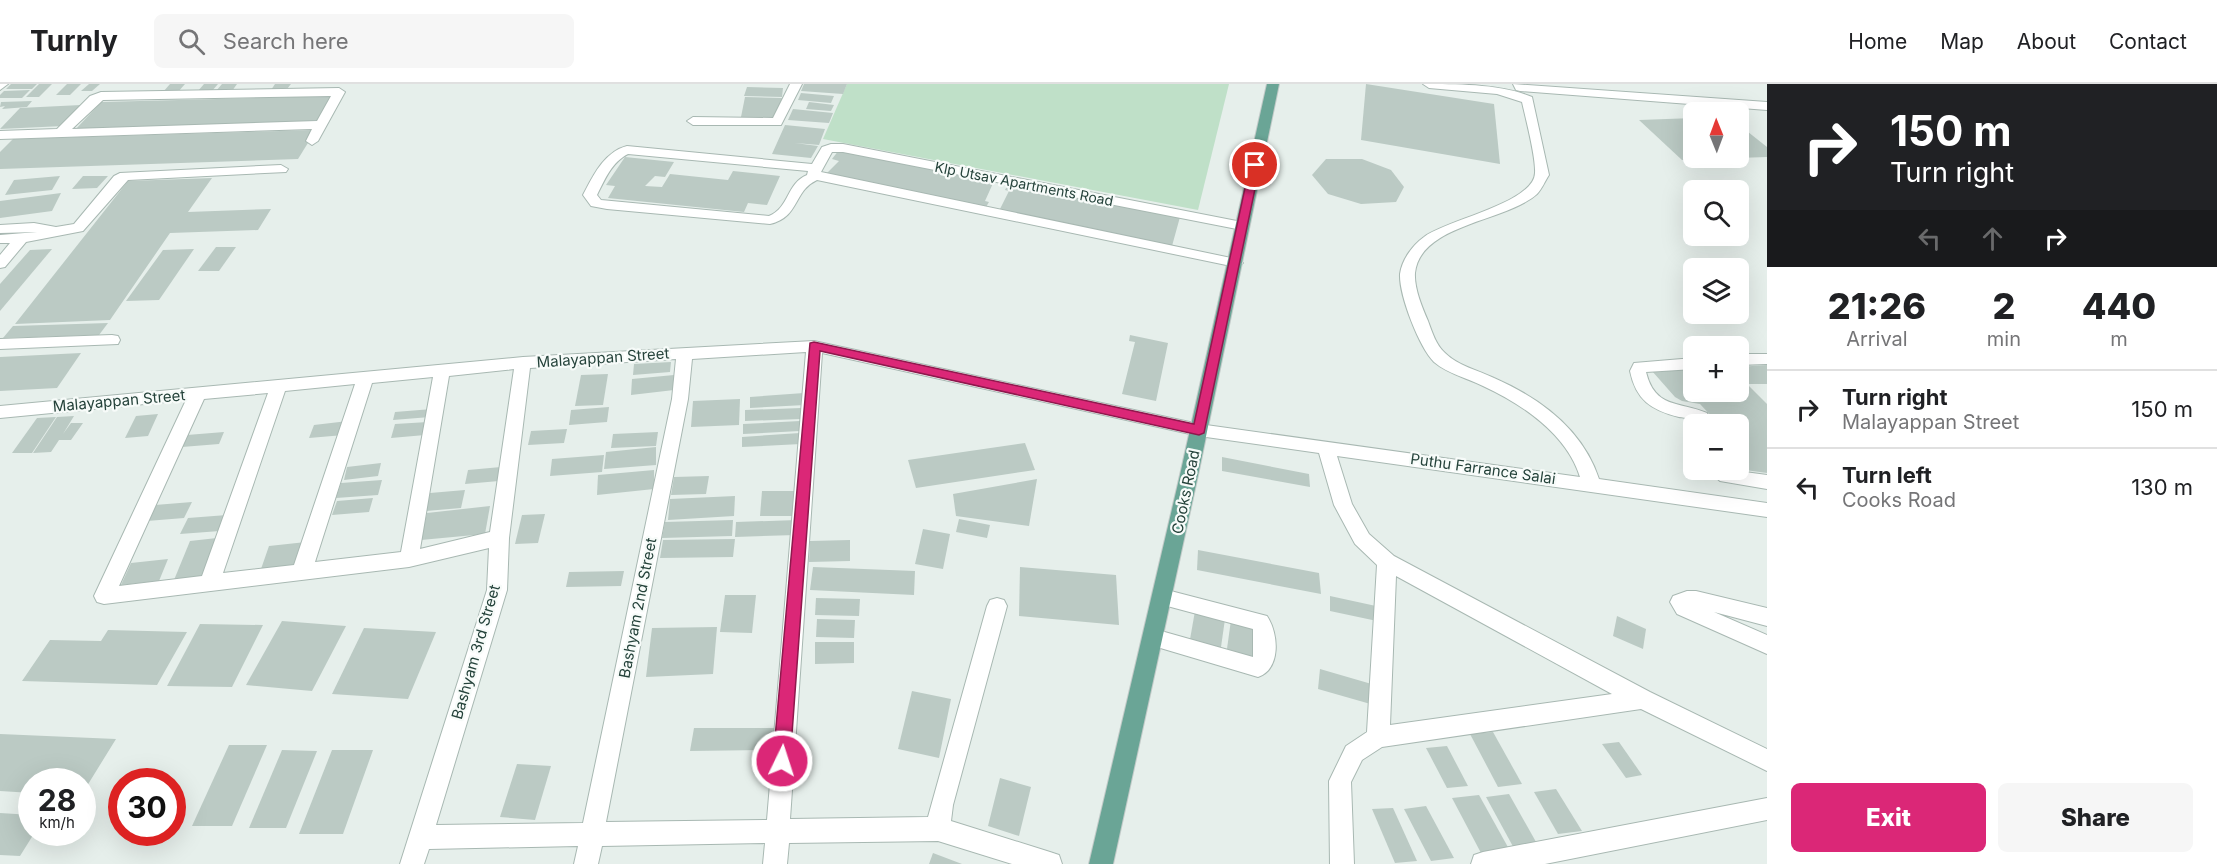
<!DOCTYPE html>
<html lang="en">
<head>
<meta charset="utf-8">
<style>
	body { margin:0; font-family:Inter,sans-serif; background:#f6f6f6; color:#202124; height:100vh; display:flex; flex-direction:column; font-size:22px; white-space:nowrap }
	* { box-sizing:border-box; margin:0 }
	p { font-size:20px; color:#757577 }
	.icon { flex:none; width:33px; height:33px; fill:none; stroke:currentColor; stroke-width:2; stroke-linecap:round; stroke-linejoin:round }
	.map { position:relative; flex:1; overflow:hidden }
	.drawer { display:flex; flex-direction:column; background:#fff; width:450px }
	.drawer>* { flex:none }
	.banner { background:#202124; color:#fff; overflow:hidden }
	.needle { width:39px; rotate:359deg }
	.fabs { position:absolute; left:1683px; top:18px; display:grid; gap:12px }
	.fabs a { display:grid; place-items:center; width:66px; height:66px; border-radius:9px; background:#fff; box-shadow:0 6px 24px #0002; font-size:30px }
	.speed { position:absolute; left:18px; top:684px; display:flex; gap:12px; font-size:30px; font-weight:700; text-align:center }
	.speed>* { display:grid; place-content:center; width:78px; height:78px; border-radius:50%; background:#fff; box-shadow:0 6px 24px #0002; line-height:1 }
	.speed small { font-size:15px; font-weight:400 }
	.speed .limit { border:9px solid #d22; background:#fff; color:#111 }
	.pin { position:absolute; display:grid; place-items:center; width:51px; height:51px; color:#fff; margin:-26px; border:3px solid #fff; border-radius:50%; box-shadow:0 2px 6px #0007 }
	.me { position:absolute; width:66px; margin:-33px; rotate:4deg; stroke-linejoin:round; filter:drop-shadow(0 0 4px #0008) }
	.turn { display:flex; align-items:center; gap:21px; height:126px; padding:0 24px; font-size:27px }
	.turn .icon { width:78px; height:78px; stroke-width:2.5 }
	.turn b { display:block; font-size:42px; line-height:51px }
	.lanes { display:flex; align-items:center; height:57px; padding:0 24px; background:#0003; justify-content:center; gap:30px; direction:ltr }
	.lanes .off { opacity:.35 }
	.eta { display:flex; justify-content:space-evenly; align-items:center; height:102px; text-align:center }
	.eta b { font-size:36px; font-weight:800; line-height:42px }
	.button { display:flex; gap:12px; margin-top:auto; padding:12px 24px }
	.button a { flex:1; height:69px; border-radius:9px; background:#db2777; color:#fff; font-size:24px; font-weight:800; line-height:69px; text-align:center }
	.button a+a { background:#f6f6f6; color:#202124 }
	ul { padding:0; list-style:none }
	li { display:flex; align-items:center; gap:18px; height:78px; padding:0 24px; border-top:2px solid #e0e0e0 }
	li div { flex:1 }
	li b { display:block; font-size:22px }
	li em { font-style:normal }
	header { display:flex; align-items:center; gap:36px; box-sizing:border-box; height:84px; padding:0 30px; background:#fff; border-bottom:2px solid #e0e0e0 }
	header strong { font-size:28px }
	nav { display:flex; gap:33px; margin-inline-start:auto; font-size:21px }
	.search { width:420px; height:54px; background:#f6f6f6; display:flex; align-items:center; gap:15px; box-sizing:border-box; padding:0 21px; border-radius:9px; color:#757577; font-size:22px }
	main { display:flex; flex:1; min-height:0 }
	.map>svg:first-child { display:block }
	.green { fill:#bfe0c8 }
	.building { fill:#bbcac4 }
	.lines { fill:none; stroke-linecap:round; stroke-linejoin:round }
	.minor-casing { stroke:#a8b8b2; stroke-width:2 }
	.major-casing { stroke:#c2cac8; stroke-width:2 }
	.minor { fill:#fff; fill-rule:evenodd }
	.major { fill:#6aa596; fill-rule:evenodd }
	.route { fill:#db2777; stroke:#8e194d; stroke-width:1.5 }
	.labels { text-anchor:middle; stroke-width:4.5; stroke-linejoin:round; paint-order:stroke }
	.far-street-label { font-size:14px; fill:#24423a; stroke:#f7fbf9 }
	.street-label { font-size:15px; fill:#24423a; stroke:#f7fbf9 }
</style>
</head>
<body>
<header>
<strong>Turnly</strong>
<div class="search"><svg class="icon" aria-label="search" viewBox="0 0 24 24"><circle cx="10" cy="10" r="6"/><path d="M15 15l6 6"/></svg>Search here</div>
<nav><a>Home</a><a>Map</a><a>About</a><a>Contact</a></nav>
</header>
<main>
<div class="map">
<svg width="1767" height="780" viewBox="0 0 1767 780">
	<rect width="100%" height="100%" fill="#e6efeb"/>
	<path class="green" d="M847 0H1229L1198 126 823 55Z"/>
	<g class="building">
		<path d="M11 0H37L32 5H6Z"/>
		<path d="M39 0H52L39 13H26Z"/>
		<path d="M67 0H81L70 11H56Z"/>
		<path d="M89 0H100L92 7H81Z"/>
		<path d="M170 0H185L178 8H163Z"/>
		<path d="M204 0H218L212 7H198Z"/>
		<path d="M222 0H237L232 7H216Z"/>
		<path d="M275 0H291L287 5 271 6Z"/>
		<path d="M804 0H847L843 10 801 7Z"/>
		<path d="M1366 0 1494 20 1500 80 1361 56Z"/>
		<path d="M747 3 783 4 782 13 744 12Z"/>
		<path d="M30 6 22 14H0V11L4 7Z"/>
		<path d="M801 9 834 12 831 19 798 16Z"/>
		<path d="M333 12 316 40 75 46 101 18Z"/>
		<path d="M745 13 782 14 775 34 741 33Z"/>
		<path d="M32 17 27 23 2 25 5 22 0 23 1 18Z"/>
		<path d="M809 18 834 21 831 27 806 25Z"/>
		<path d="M81 21 63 42 0 45 20 24Z"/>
		<path d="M793 25 833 29 829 39 788 36Z"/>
		<path d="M1694 34V75L1682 76 1639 36Z"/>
		<path d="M1738 40 1767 63V73L1738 74Z"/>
		<path d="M785 41 825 45 819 61 795 59 818 62 811 74 772 70Z"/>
		<path d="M316 46 298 75 0 85V68L13 55Z"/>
		<path d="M839 66 994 97 985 117 989 118 986 123 826 90 839 77 832 75Z"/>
		<path d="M625 73 674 78 665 93 655 92 645 102 662 103 670 90 728 96 733 87 780 92 767 121 748 119 744 128 608 114 615 102 606 101Z"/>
		<path d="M1326 75H1362L1391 86 1404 103 1396 118 1361 120 1328 110 1312 91Z"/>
		<path d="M60 92 52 106 5 111 14 96Z"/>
		<path d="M83 92H108L97 104 72 105Z"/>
		<path d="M212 94 188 128 271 125 258 146 170 149 110 236 15 240 128 97Z"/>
		<path d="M1008 100 1180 133 1172 162 999 127 1009 107 1005 106Z"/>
		<path d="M61 109 52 127 0 134V117Z"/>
		<path d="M216 163H236L219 187H198Z"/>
		<path d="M52 165 0 227V200L30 166Z"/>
		<path d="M194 165 159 216 126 217 163 166Z"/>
		<path d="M108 239 99 251 3 254 13 242Z"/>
		<path d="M1130 251 1168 259 1156 317 1122 310 1135 258 1129 257Z"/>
		<path d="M81 269 57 304 0 307V273Z"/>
		<path d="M671 278 670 288 633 291 634 280Z"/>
		<path d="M1767 281V300H1747L1767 320V389L1738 385V340H1716L1715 336 1700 320 1682 317 1675 313 1652 287 1694 285V308H1738V283Z"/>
		<path d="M608 290 603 321 575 322 581 291Z"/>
		<path d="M674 291V306L631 311 632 295Z"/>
		<path d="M804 309 805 321 750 324V313Z"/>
		<path d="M740 315 739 341 691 343 693 317Z"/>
		<path d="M609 323 607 338 569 341 571 326Z"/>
		<path d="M801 324V335L745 337V326Z"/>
		<path d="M432 325 430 333 393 336 395 328Z"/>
		<path d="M158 330 148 352 125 354 136 332Z"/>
		<path d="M74 332 63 350 71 339H83L71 356H59L51 368 33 369 57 333Z"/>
		<path d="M56 333 32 369H12L37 334Z"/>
		<path d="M348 337 344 351 309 354 314 341Z"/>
		<path d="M800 337V347L743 350V340Z"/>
		<path d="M428 338 425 351 391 354 395 340Z"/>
		<path d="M567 345 564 359 528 361 531 347Z"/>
		<path d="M224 348 219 360 182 363 187 351Z"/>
		<path d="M658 348 656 362 611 364 613 350Z"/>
		<path d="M800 349 801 360 742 363V353Z"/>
		<path d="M1025 359 1035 386 916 404 908 376Z"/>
		<path d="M656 363V381L604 385 606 368Z"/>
		<path d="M604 371 602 388 550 392 552 375Z"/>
		<path d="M1222 373 1309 390 1310 403 1222 387Z"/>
		<path d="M381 379 378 392 344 396 347 383Z"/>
		<path d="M501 383 499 397 465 400 468 386Z"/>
		<path d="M654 386V405L597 411 598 391Z"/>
		<path d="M709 392 706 410 671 411 674 393Z"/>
		<path d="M1037 395 1029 442 956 432 953 410Z"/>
		<path d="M382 396 378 411 336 414 341 399Z"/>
		<path d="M465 406 461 424 426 427 430 409Z"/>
		<path d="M762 407H795L794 432H760Z"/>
		<path d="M735 412 734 432 668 436 670 415Z"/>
		<path d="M373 414 369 428 332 431 337 417Z"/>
		<path d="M192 418 184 434 147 437 155 421Z"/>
		<path d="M490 422 485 450 421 456 427 429Z"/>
		<path d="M545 430 538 459 515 460 522 431Z"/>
		<path d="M227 431 220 447 180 450 188 434Z"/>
		<path d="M959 435 990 441 987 454 956 448Z"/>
		<path d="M733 436 732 452 662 454 665 438Z"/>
		<path d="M797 436 796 451 735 453 736 438Z"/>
		<path d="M923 445 950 450 943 485 915 480Z"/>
		<path d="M217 454 202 493 174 496 190 457Z"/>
		<path d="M735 455 733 473 660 474 663 456Z"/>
		<path d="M850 456V477L809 478 810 457Z"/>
		<path d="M306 458 298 481 261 485 269 462Z"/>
		<path d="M1198 466 1319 489 1321 510 1197 486Z"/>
		<path d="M168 475 159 497 121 501 131 479Z"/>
		<path d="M813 483 915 487 914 511 810 506Z"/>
		<path d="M1020 483 1116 491 1119 541 1019 532Z"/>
		<path d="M624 487 621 502 566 503 569 488Z"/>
		<path d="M725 511H756L752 549 720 548Z"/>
		<path d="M1330 512 1376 522 1377 537 1330 527Z"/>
		<path d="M816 514 860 515 859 532 815 531Z"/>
		<path d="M1195 527 1225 535 1220 570 1189 561Z"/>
		<path d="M1617 532 1646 545 1643 565 1613 552Z"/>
		<path d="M817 535 855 536 854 554 816 553Z"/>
		<path d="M1231 536 1258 543 1255 581 1226 572Z"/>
		<path d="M282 537 346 542 312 607 246 601Z"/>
		<path d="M200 540 263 541 232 603 167 602Z"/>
		<path d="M717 543 713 590 646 593 652 544Z"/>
		<path d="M364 544 436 548 408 615 332 610Z"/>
		<path d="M108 546 187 548 157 601 22 597 50 556 101 557Z"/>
		<path d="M815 558H854V579L815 580Z"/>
		<path d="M1320 585 1375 601 1374 621 1318 605Z"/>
		<path d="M912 607 951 615 939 674 898 665Z"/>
		<path d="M694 644H775L773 666 690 667Z"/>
		<path d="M1493 648 1522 700 1498 703 1470 650Z"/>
		<path d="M0 650 116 655 82 710V698H32V709L0 707Z"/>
		<path d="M1619 658 1642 691 1626 694 1602 660Z"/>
		<path d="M229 661H267L232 742H192Z"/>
		<path d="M1447 662 1468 702 1447 704 1426 664Z"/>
		<path d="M282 666 317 667 286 744H249Z"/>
		<path d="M332 666H373L343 750H299Z"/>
		<path d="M517 680 551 682 535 736 500 733Z"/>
		<path d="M1000 694 1031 703 1019 752 988 742Z"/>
		<path d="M1556 705 1582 747 1558 750 1534 708Z"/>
		<path d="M1509 710 1540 765 1516 768 1486 713Z"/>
		<path d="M1479 711 1509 765 1481 769 1452 714Z"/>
		<path d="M1426 722 1454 774 1431 777 1404 725Z"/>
		<path d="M1393 724 1417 777 1395 779 1372 725Z"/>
		<path d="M0 729 32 731V748H35L20 772 0 771Z"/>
		<path d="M933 769 962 780H929Z"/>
	</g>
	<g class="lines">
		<g class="minor-casing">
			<g id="minor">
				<path d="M0 0H8L0 6Z"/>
				<path d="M790 0H802L781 41H693L687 37 693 33 773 34Z"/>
				<path d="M1423 0C1458 0 1502 0 1532 13L1549 91C1545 97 1542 105 1537 110 1506 138 1420 140 1415 189 1414 204 1422 223 1428 237 1432 248 1436 261 1445 269 1458 282 1478 286 1494 294 1540 314 1583 346 1599 395L1767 419V433L1337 372 1352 420 1369 450 1394 472 1650 608 1767 665V687L1641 625 1382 663 1362 676 1351 698 1354 780H1330L1329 697 1346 662 1367 648 1377 481 1355 460 1334 421 1319 369 1199 352 822 269 790 735 928 733 987 522 990 516 997 514 1004 516 1007 522 953 721 951 737 1050 768 1059 771 1062 780H1012L938 757 789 759 787 780H763L765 759 602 762 598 780H574L578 762 429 765 424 780H400L487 506 489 464 409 483 104 520 97 518 94 512 186 316 0 334V322L523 273 814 257 1199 340 1580 393C1567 350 1522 320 1483 302 1467 294 1448 290 1434 278 1419 263 1399 211 1400 190 1402 175 1413 161 1424 153 1446 136 1534 119 1535 89 1536 73 1526 36 1522 18L1497 10 1429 4ZM806 268 767 736 606 738 688 315 692 275ZM676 275 672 315 583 739 436 741 507 506 509 454 530 284ZM514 285 490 448 420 465 449 292ZM433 293 401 468 315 478 372 299ZM355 300 294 481 223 489 285 307ZM268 309 202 492 119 502 204 315ZM1396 492 1612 610 1390 641Z"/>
				<path d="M1513 0 1767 18V26L1520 7 1516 6Z"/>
				<path d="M339 4 345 8 318 57 312 61 306 57 312 45 0 55V47L57 45 90 12 101 8ZM331 12 317 37 72 45 103 16Z"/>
				<path d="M831 60H843L1247 139 1249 142 1242 146 843 68H832L821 88 1236 175 1243 179 1236 183 817 96C793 107 800 133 770 140L607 125 591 122 583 111C593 92 604 68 627 62L812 80 822 63ZM628 70 808 87 807 91C786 100 790 123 769 132L601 116 597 111C605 95 612 78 628 70Z"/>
				<path d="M281 81 288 85 286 88 128 96 83 147 26 158 5 183 0 184V171L10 159H0V151L37 148 0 149V141L34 139 56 143 74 140 114 92 120 89Z"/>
				<path d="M112 251 118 252 120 256 118 260 0 265V255Z"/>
				<path d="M1738 270H1767V280L1738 281Z"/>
				<path d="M1694 274V285L1646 288C1655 325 1679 317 1707 329L1712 340H1696C1692 334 1686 334 1679 333 1651 326 1636 316 1630 287L1634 279Z"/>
				<path d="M1708 386H1730L1767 391V405L1720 397Z"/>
				<path d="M1163 505 1267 532C1279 550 1281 585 1258 593L1147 560 1144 554 1147 548 1154 545 1253 573V545L1156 519 1153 513 1156 507Z"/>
				<path d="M1687 507H1696L1767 524V542L1714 528 1767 551V570L1677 530 1670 518 1673 512Z"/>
				<path d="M1767 714V736L1545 780H1471L1474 771 1483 768Z"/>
			</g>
		</g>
		<g class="major-casing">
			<path id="major" d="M1267 0H1279L1198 391 1113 780H1089L1180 391Z"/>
		</g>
		<use href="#minor" class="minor"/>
		<use href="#major" class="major"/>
	</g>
	<path class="route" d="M1255 78 1260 81 1204 349 1199 351 820 267 790 677 788 683 782 685 776 683 773 677 810 259 814 258 1194 340 1250 81Z"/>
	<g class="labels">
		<g class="far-street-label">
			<text transform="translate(1024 100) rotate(11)" y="5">Klp Utsav Apartments Road</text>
		</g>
		<g class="street-label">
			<text transform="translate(603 274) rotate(-4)" y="5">Malayappan Street</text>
			<text transform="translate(119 317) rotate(-5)" y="5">Malayappan Street</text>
			<text transform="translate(1483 385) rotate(8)" y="5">Puthu Farrance Salai</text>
			<text transform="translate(1186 408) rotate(-78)" y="5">Cooks Road</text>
			<text transform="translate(638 524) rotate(-79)" y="5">Bashyam 2nd Street</text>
			<text transform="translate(476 568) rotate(-74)" y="5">Bashyam 3rd Street</text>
		</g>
	</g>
</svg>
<div class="fabs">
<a><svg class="needle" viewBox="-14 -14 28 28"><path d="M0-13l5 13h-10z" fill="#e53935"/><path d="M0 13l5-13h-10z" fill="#757577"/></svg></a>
<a><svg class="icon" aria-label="search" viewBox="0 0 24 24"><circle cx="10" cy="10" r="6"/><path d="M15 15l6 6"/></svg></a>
<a><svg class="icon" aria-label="layers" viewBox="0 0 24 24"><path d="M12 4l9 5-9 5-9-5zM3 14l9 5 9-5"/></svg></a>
<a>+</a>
<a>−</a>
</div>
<div class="speed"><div>28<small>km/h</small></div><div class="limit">30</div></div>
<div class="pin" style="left:1255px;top:81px;background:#d93025"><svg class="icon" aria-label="arrive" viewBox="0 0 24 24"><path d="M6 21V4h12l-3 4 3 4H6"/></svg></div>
<svg class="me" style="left:782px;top:677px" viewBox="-20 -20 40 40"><circle r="17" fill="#db2777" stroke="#fff" stroke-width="3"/><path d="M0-11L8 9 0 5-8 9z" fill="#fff"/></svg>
</div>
<section class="drawer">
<div class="banner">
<div class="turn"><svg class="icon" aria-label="right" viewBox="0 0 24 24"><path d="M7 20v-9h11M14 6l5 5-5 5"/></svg><div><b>150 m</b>Turn right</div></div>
<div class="lanes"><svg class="icon off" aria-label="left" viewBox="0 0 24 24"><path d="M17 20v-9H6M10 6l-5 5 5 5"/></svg><svg class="icon off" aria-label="ahead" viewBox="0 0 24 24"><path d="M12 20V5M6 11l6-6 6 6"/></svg><svg class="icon" aria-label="right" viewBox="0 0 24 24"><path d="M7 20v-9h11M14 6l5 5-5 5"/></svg></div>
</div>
<div class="eta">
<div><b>21:26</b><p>Arrival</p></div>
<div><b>2</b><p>min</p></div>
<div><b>440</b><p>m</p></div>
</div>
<ul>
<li><svg class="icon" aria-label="right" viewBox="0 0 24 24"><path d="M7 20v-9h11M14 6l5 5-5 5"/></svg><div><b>Turn right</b><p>Malayappan Street</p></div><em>150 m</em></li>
<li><svg class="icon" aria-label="left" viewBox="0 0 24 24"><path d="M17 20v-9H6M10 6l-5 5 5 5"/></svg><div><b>Turn left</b><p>Cooks Road</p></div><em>130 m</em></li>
</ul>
<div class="button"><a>Exit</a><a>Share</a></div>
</section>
</main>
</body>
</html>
